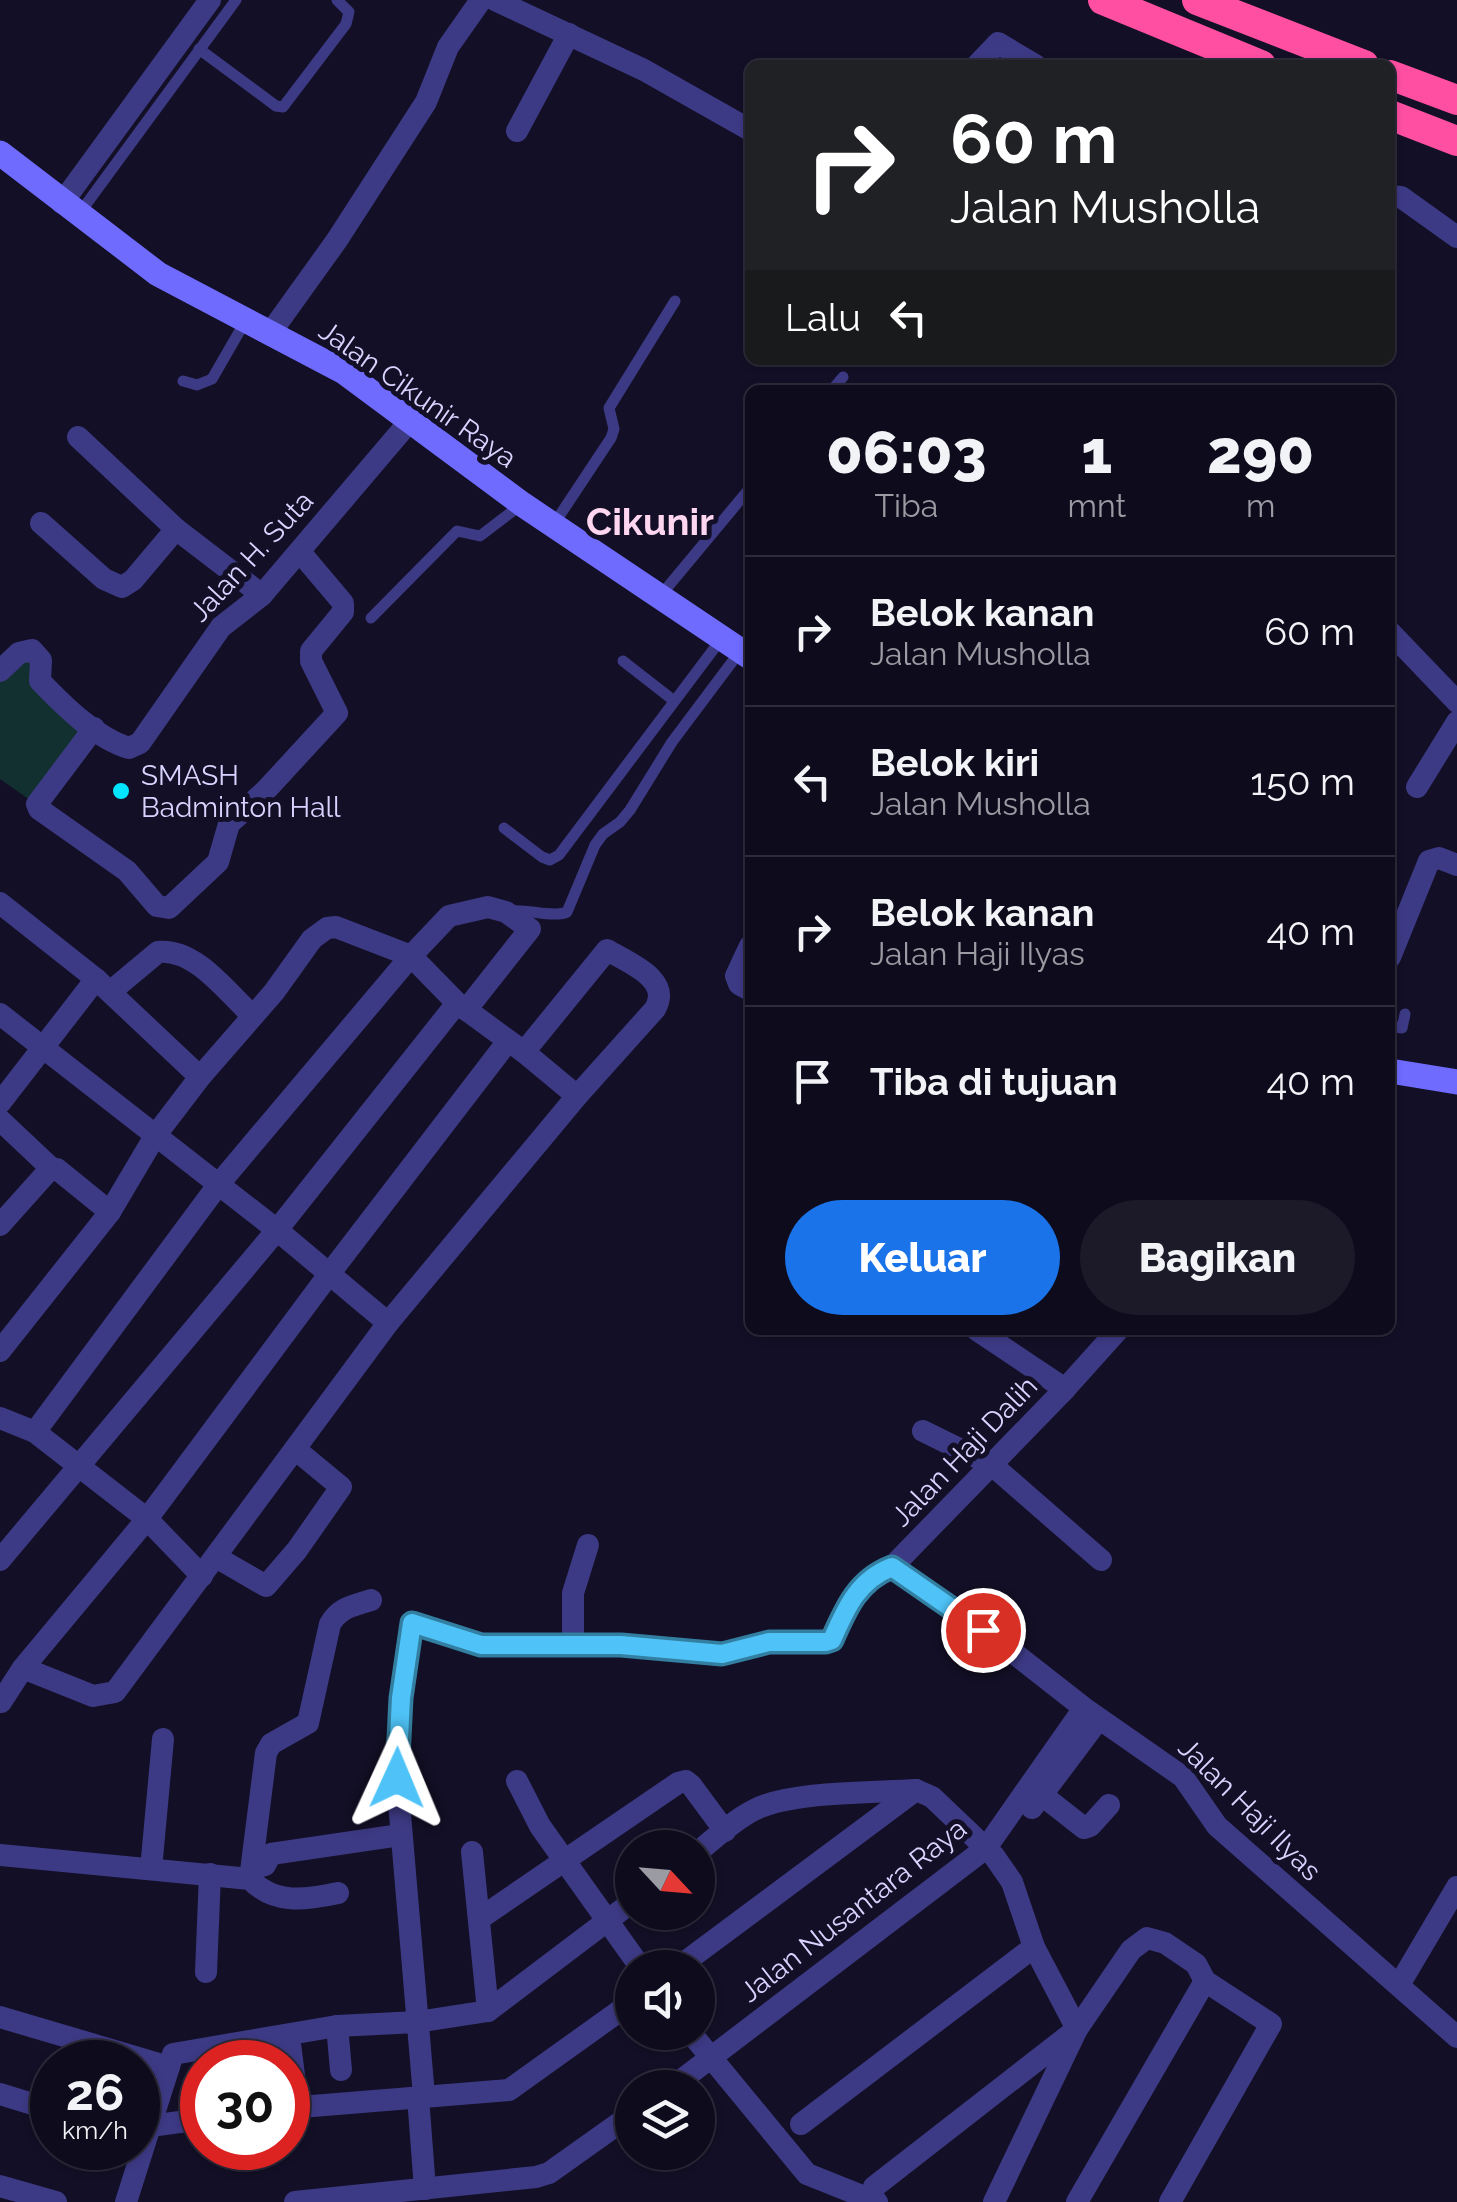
<!DOCTYPE html>
<html lang="id">
<head>
<meta charset="utf-8">
<style>
	body { margin:0; font-family:Raleway,sans-serif; background:#1c1929; color:#f1f3f6; height:100vh; display:flex; flex-direction:column; font-size:38px; white-space:nowrap }
	* { box-sizing:border-box; margin:0 }
	p { font-size:32px; color:#9b9ba3 }
	.icon { flex:none; width:55px; height:55px; fill:none; stroke:currentColor; stroke-width:2; stroke-linecap:round; stroke-linejoin:round }
	.map { position:relative; flex:1; overflow:hidden }
	.side { position:absolute; left:745px; top:385px; width:650px; height:950px; display:flex; flex-direction:column; background:#0e0b1c; border-radius:15px; box-shadow:0 2px 8px #0004,0 0 0 2px #2e2b3b }
	.side>* { flex:none }
	.guide { position:absolute; left:745px; top:60px; width:650px; height:305px; border-radius:15px; box-shadow:0 2px 8px #0004,0 0 0 2px #2e2b3b; background:#202124; color:#fff; overflow:hidden }
	.needle { width:65px; rotate:116deg }
	.controls { position:absolute; left:615px; top:1830px; display:grid; gap:20px }
	.controls a { display:grid; place-items:center; width:100px; height:100px; border-radius:50%; background:#0e0b1c; box-shadow:0 2px 8px #0004,0 0 0 2px #2e2b3b; font-size:50px }
	.speed { position:absolute; left:30px; top:2040px; display:flex; gap:20px; font-size:50px; font-weight:700; text-align:center }
	.speed>* { display:grid; place-content:center; width:130px; height:130px; border-radius:50%; background:#0e0b1c; box-shadow:0 2px 8px #0004,0 0 0 2px #2e2b3b; line-height:1 }
	.speed small { font-size:25px; font-weight:400 }
	.speed .limit { border:15px solid #d22; background:#fff; color:#111 }
	.pin { position:absolute; display:grid; place-items:center; width:85px; height:85px; color:#fff; margin:-42px; border:5px solid #fff; border-radius:50%; box-shadow:0 2px 10px #0007 }
	.me { position:absolute; width:110px; margin:-55px; rotate:1deg; stroke-linejoin:round; filter:drop-shadow(0 0 8px #0008) }
	.turn { display:flex; align-items:center; gap:35px; height:210px; padding:0 40px; font-size:45px }
	.turn .icon { width:130px; height:130px; stroke-width:2.5 }
	.turn b { display:block; font-size:70px; line-height:85px }
	.then { display:flex; align-items:center; height:95px; padding:0 40px; background:#0003; gap:20px; font-size:38px }
	.eta { display:flex; justify-content:space-evenly; align-items:center; height:170px; text-align:center }
	.eta b { font-size:60px; font-weight:800; line-height:70px }
	.primary-button { display:flex; gap:20px; margin-top:auto; padding:20px 40px }
	.primary-button a { flex:1; height:115px; border-radius:60px; background:#1a73e8; color:#fff; font-size:40px; font-weight:800; line-height:115px; text-align:center }
	.primary-button a+a { background:#1c1929; color:#f1f3f6 }
	ul { padding:0; list-style:none }
	li { display:flex; align-items:center; gap:30px; height:150px; padding:0 40px; border-top:2px solid #2e2b3b }
	li div { flex:1 }
	li b { display:block; font-size:38px }
	li em { font-style:normal }
	.map>svg:first-child { display:block }
	.green { fill:#12302f }
	.lines { fill:none; stroke-linecap:round; stroke-linejoin:round }
	.lane { stroke:#3d3a85; stroke-width:11 }
	.street { stroke:#3d3a85; stroke-width:22 }
	.secondary { stroke:#6f6bff; stroke-width:25 }
	.highway { stroke:#ff4fa3; stroke-width:30 }
	.route-casing { stroke:#337fa1; stroke-width:25 }
	.route { stroke:#4fc3f7; stroke-width:18 }
	.poi-dot { fill:#00e5ff; stroke:#130f26; stroke-width:4 }
	.labels { text-anchor:middle; stroke-width:10; stroke-linejoin:round; paint-order:stroke }
	.street-label { font-size:28px; fill:#d9d4ff; stroke:#130f26 }
	.poi-label { font-size:28px; fill:#d9d4ff; stroke:#130f26; text-anchor:start }
	.district-label { font-size:38px; font-weight:bold; fill:#ffd6f0; stroke:#130f26 }
</style>
</head>
<body>
<div class="map">
<svg width="1457" height="2202" viewBox="0 0 1457 2202">
	<rect width="100%" height="100%" fill="#130f26"/>
	<path class="green" d="M24 656 85 730 30 800 0 779V679Z"/>
	<g class="lines">
		<g class="lane">
			<path d="M199 49 276 106 283 107 346 24 349 12 337 0"/>
			<path d="M79 214 236 0"/>
			<path d="M183 381 197 385 212 379 246 320"/>
			<path d="M832 390 843 377"/>
			<path d="M554 524 611 438 614 429 609 408 675 301"/>
			<path d="M661 595 750 488"/>
			<path d="M371 618 457 531 480 536 522 504"/>
			<path d="M623 661 673 700"/>
			<path d="M504 828 542 857 550 860 559 855 722 638"/>
			<path d="M511 911C528 909 555 918 567 912L595 845 603 834 620 822 630 810 672 742 741 650"/>
			<path d="M1390 1026 1402 1028 1405 1014"/>
		</g>
		<g class="street">
			<path d="M495 0 644 70 750 130"/>
			<path d="M977 65 998 43 1035 65"/>
			<path d="M517 131 569 34"/>
			<path d="M1390 196 1401 197 1457 237"/>
			<path d="M62 203 210 0"/>
			<path d="M271 332 337 240 426 102 448 47 481 0"/>
			<path d="M78 437 176 529 262 595"/>
			<path d="M41 523 104 579 122 587 133 580 176 529"/>
			<path d="M1390 632 1457 702"/>
			<path d="M0 671 19 653 32 650 41 660 40 681C64 706 96 738 129 748L140 743 221 627 262 595 409 422"/>
			<path d="M94 728 37 804 39 809 127 871 157 906 169 908 218 862 229 824 267 789 337 713 311 661V651L343 612V603L300 552"/>
			<path d="M1417 787 1457 722"/>
			<path d="M0 903 96 979 200 1077"/>
			<path d="M750 946 736 976 739 984 750 990"/>
			<path d="M1390 957 1429 861 1439 858 1457 865"/>
			<path d="M110 992 158 952C196 948 227 993 253 1016"/>
			<path d="M0 1014 277 1230 388 1323"/>
			<path d="M0 1103 96 979"/>
			<path d="M0 1120 51 1168"/>
			<path d="M0 1225 51 1168 57 1169 110 1212"/>
			<path d="M977 1330 1065 1389"/>
			<path d="M0 1351 110 1212 155 1136 200 1077 274 992 312 939 327 928 336 927 411 956 457 1003 524 1052 577 1096"/>
			<path d="M0 1418 35 1432 147 1519 202 1576"/>
			<path d="M923 1431 992 1465 1101 1560"/>
			<path d="M35 1432 218 1185 411 956 449 916 488 907 506 912 530 929 466 1010"/>
			<path d="M216 1557 266 1586 297 1550 341 1487 295 1449"/>
			<path d="M0 1560 277 1230 457 1003"/>
			<path d="M892 1567 983 1629 1084 1708 1183 1777 1217 1826 1457 2037"/>
			<path d="M573 1645V1593L588 1545"/>
			<path d="M23 1668 93 1696 115 1692 388 1323 577 1096 655 1009C672 979 629 963 607 950L524 1052"/>
			<path d="M1 1702 23 1668 147 1519 330 1273 508 1041"/>
			<path d="M517 1781 540 1826 641 1968"/>
			<path d="M1042 1795 1084 1828 1090 1826 1109 1805"/>
			<path d="M1032 1808 1099 1719"/>
			<path d="M472 1852 488 2011"/>
			<path d="M698 1852C715 1838 734 1820 754 1810 791 1791 872 1793 916 1790L932 1797 994 1856 1012 1882 1034 1947 1077 2029 994 2202"/>
			<path d="M0 1855 250 1879C274 1905 306 1900 338 1893"/>
			<path d="M253 1868 265 1865 271 1854 400 1835"/>
			<path d="M151 1869 163 1739"/>
			<path d="M250 1879 266 1753 271 1744 308 1723 330 1624C340 1607 353 1606 371 1600"/>
			<path d="M479 1919 678 1783 686 1781 691 1785 725 1831"/>
			<path d="M677 1968 916 1790"/>
			<path d="M206 1972 210 1874"/>
			<path d="M1399 1985 1457 1887"/>
			<path d="M0 2017 169 2067"/>
			<path d="M337 2026 341 2070"/>
			<path d="M690 2032 807 2174 877 2202"/>
			<path d="M289 2036 298 2107"/>
			<path d="M671 2088 986 1848 1084 1708"/>
			<path d="M0 2094 52 2110"/>
			<path d="M424 2096 397 1779 401 1698 412 1623 481 1645H621L723 1654 769 1643 829 1642C850 1610 852 1582 892 1567L1065 1389 1118 1330"/>
			<path d="M418 2097 425 2189"/>
			<path d="M288 2108 509 2090 632 2002"/>
			<path d="M801 2124 1034 1947"/>
			<path d="M150 2126 202 2119"/>
			<path d="M0 2186 56 2202"/>
			<path d="M874 2187 1077 2029 1131 1950 1147 1938 1165 1943 1196 1964 1205 1981 1271 2024 1170 2202"/>
			<path d="M126 2202 173 2054 337 2026 417 2022 488 2011 632 1902"/>
			<path d="M295 2202 536 2177 549 2173 632 2114"/>
			<path d="M1077 2202 1205 1981"/>
		</g>
		<g class="secondary">
			<path d="M0 153 158 274 344 372 522 504 750 657"/>
			<path d="M1390 1071 1457 1082"/>
		</g>
		<g class="highway">
			<path d="M1103 0 1261 65"/>
			<path d="M1197 0 1364 65"/>
			<path d="M1390 75 1457 100"/>
			<path d="M1390 115 1457 141"/>
		</g>
	</g>
	<g class="lines">
		<g class="route-casing">
			<path id="route" d="M397 1778 401 1698 412 1623 481 1645H621L722 1654 769 1642H826L832 1640C846 1608 858 1580 892 1567L983 1630"/>
		</g>
		<use href="#route" class="route"/>
	</g>
	<circle class="poi-dot" cx="121" cy="791" r="10"/>
	<g class="labels">
		<g class="street-label">
			<text transform="translate(418 394) rotate(35)" y="10">Jalan Cikunir Raya</text>
			<text transform="translate(251 556) rotate(-47)" y="10">Jalan H. Suta</text>
			<text transform="translate(964 1451) rotate(-46)" y="10">Jalan Haji Dalih</text>
			<text transform="translate(1250 1809) rotate(45)" y="10">Jalan Haji Ilyas</text>
			<text transform="translate(853 1910) rotate(-38)" y="10">Jalan Nusantara Raya</text>
		</g>
		<g class="poi-label">
			<text x="141" y="785">SMASH<tspan x="141" dy="32">Badminton Hall</tspan></text>
		</g>
		<g class="district-label">
			<text x="650" y="535">Cikunir</text>
		</g>
	</g>
</svg>
<div class="controls">
<a><svg class="needle" viewBox="-14 -14 28 28"><path d="M0-13l5 13h-10z" fill="#e53935"/><path d="M0 13l5-13h-10z" fill="#9b9ba3"/></svg></a>
<a><svg class="icon" aria-label="sound" viewBox="0 0 24 24"><path d="M4 9h4l5-4v14l-5-4H4zM17 9q2 3 0 6"/></svg></a>
<a><svg class="icon" aria-label="layers" viewBox="0 0 24 24"><path d="M12 4l9 5-9 5-9-5zM3 14l9 5 9-5"/></svg></a>
</div>
<div class="speed"><div>26<small>km/h</small></div><div class="limit">30</div></div>
<div class="pin" style="left:983px;top:1630px;background:#d93025"><svg class="icon" aria-label="arrive" viewBox="0 0 24 24"><path d="M6 21V4h12l-3 4 3 4H6"/></svg></div>
<svg class="me" style="left:397px;top:1778px" viewBox="-20 -20 40 40"><path d="M0-17L14 15 0 8-14 15z" fill="#4fc3f7" stroke="#fff" stroke-width="4"/></svg>
<div class="guide">
<div class="turn"><svg class="icon" aria-label="right" viewBox="0 0 24 24"><path d="M7 20v-9h11M14 6l5 5-5 5"/></svg><div><b>60 m</b>Jalan Musholla</div></div>
<div class="then">Lalu<svg class="icon" aria-label="left" viewBox="0 0 24 24"><path d="M17 20v-9H6M10 6l-5 5 5 5"/></svg></div>
</div>
<section class="side">
<div class="eta">
<div><b>06:03</b><p>Tiba</p></div>
<div><b>1</b><p>mnt</p></div>
<div><b>290</b><p>m</p></div>
</div>
<ul>
<li><svg class="icon" aria-label="right" viewBox="0 0 24 24"><path d="M7 20v-9h11M14 6l5 5-5 5"/></svg><div><b>Belok kanan</b><p>Jalan Musholla</p></div><em>60 m</em></li>
<li><svg class="icon" aria-label="left" viewBox="0 0 24 24"><path d="M17 20v-9H6M10 6l-5 5 5 5"/></svg><div><b>Belok kiri</b><p>Jalan Musholla</p></div><em>150 m</em></li>
<li><svg class="icon" aria-label="right" viewBox="0 0 24 24"><path d="M7 20v-9h11M14 6l5 5-5 5"/></svg><div><b>Belok kanan</b><p>Jalan Haji Ilyas</p></div><em>40 m</em></li>
<li><svg class="icon" aria-label="arrive" viewBox="0 0 24 24"><path d="M6 21V4h12l-3 4 3 4H6"/></svg><div><b>Tiba di tujuan</b></div><em>40 m</em></li>
</ul>
<div class="primary-button"><a>Keluar</a><a>Bagikan</a></div>
</section>
</div>
</body>
</html>
